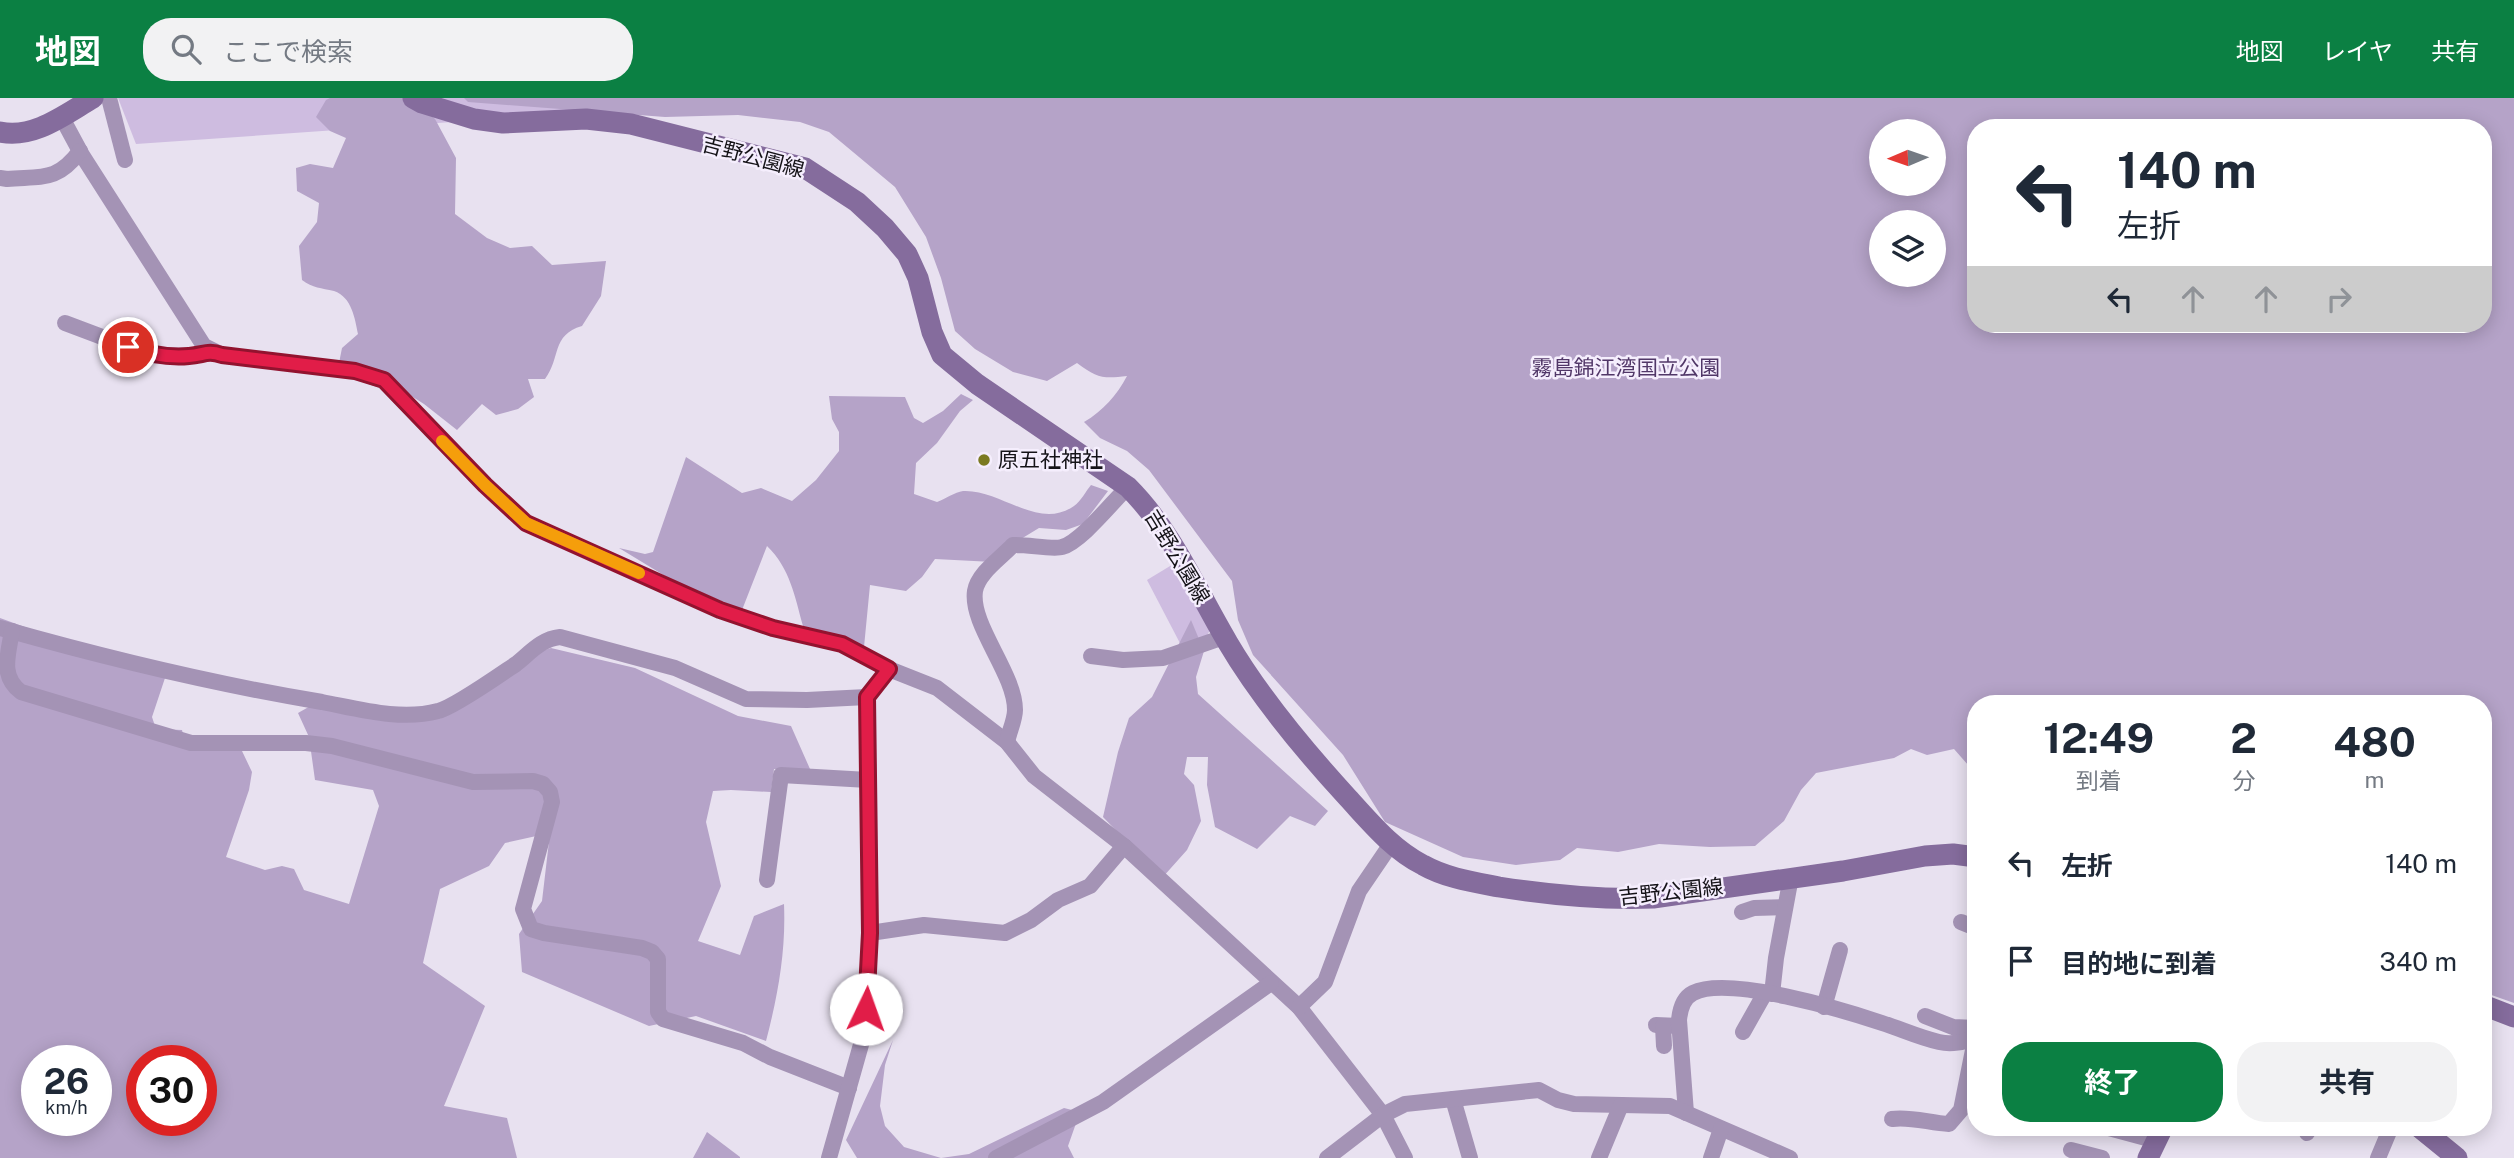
<!DOCTYPE html>
<html lang="ja">
<head>
<meta charset="utf-8">
<style>
	body { margin:0; font-family:"Public Sans","Noto Sans JP",sans-serif; background:#f2f2f3; color:#1f2937; height:100vh; display:flex; flex-direction:column; font-size:26px; white-space:nowrap }
	* { box-sizing:border-box; margin:0 }
	p { font-size:23px; color:#747a83 }
	.icon { flex:none; width:38px; height:38px; fill:none; stroke:currentColor; stroke-width:2; stroke-linecap:round; stroke-linejoin:round }
	.map { position:relative; flex:1; overflow:hidden }
	.sheet { position:absolute; left:1967px; top:597px; width:525px; height:441px; display:flex; flex-direction:column; background:#fff; border-radius:28px; box-shadow:0 4px 18px #0003 }
	.sheet>* { flex:none }
	.banner { position:absolute; left:1967px; top:21px; width:525px; height:214px; border-radius:28px; box-shadow:0 4px 18px #0003; background:#fff; color:#1f2937; overflow:hidden }
	.needle { width:46px; rotate:268deg }
	.tools { position:absolute; left:1869px; top:21px; display:grid; gap:14px }
	.tools a { display:grid; place-items:center; width:77px; height:77px; border-radius:50%; background:#fff; box-shadow:0 4px 18px #0003; font-size:35px }
	.speed { position:absolute; left:21px; top:947px; display:flex; gap:14px; font-size:35px; font-weight:700; text-align:center }
	.speed>* { display:grid; place-content:center; width:91px; height:91px; border-radius:50%; background:#fff; box-shadow:0 4px 18px #0003; line-height:1 }
	.speed small { font-size:18px; font-weight:400 }
	.speed .limit { border:10px solid #d22; background:#fff; color:#111 }
	.pin { position:absolute; display:grid; place-items:center; width:60px; height:60px; color:#fff; margin:-30px; border:4px solid #fff; border-radius:50%; box-shadow:0 2px 7px #0007 }
	.me { position:absolute; width:77px; margin:-38px; rotate:3deg; stroke-linejoin:round; filter:drop-shadow(0 0 5px #0008) }
	.turn { display:flex; align-items:center; gap:24px; height:147px; padding:0 35px; font-size:32px }
	.turn .icon { width:91px; height:91px; stroke-width:2.5 }
	.turn b { display:block; font-size:49px; line-height:60px }
	.lanes { display:flex; align-items:center; height:66px; padding:0 35px; background:#0003; justify-content:center; gap:35px; direction:ltr }
	.lanes .off { opacity:.35 }
	.eta { display:flex; justify-content:space-evenly; align-items:center; height:119px; text-align:center }
	.eta b { font-size:42px; font-weight:700; line-height:49px }
	.button { display:flex; gap:14px; margin-top:auto; padding:14px 35px }
	.button a { flex:1; height:80px; border-radius:28px; background:#0b8043; color:#fff; font-size:28px; font-weight:700; line-height:80px; text-align:center }
	.button a+a { background:#f2f2f3; color:#1f2937 }
	ul { padding:0; list-style:none }
	li { display:flex; align-items:center; gap:21px; height:98px; padding:0 35px }
	li div { flex:1 }
	li b { display:block; font-size:26px }
	li em { font-style:normal }
	header { display:flex; align-items:center; gap:42px; box-sizing:border-box; height:98px; padding:0 35px; background:#0b8043; color:#fff }
	header strong { font-size:33px }
	nav { display:flex; gap:38px; margin-inline-start:auto; font-size:24px }
	.search { width:490px; height:63px; background:#f2f2f3; display:flex; align-items:center; gap:18px; box-sizing:border-box; padding:0 24px; border-radius:28px; color:#747a83; font-size:26px }
	.map>svg:first-child { display:block }
	.green { fill:#cebce0 }
	.forest { fill:#b5a3c8; fill-rule:evenodd }
	.lines { fill:none; stroke-linecap:round; stroke-linejoin:round }
	.street { stroke:#a493b5; stroke-width:16 }
	.secondary { stroke:#856c9d; stroke-width:21 }
	.route-casing { stroke:#92132f; stroke-width:18 }
	.route { stroke:#e11d48; stroke-width:12 }
	.slow { stroke:#f59e0b; stroke-width:12 }
	.poi-dot { fill:#7b7a21; stroke:#f5eefd; stroke-width:2.5 }
	.labels { text-anchor:middle; stroke-width:5; stroke-linejoin:round; paint-order:stroke }
	.street-label { font-size:21px; fill:#151318; stroke:#f5eefd }
	.park-label { font-size:21px; fill:#513768; stroke:#f5eefd }
	.poi-label { font-size:21px; fill:#151318; stroke:#f5eefd; text-anchor:start }
</style>
</head>
<body>
<header>
<strong>地図</strong>
<div class="search"><svg class="icon" aria-label="search" viewBox="0 0 24 24"><circle cx="10" cy="10" r="6"/><path d="M15 15l6 6"/></svg>ここで検索</div>
<nav><a>地図</a><a>レイヤ</a><a>共有</a></nav>
</header>
<div class="map">
<svg width="2514" height="1060" viewBox="0 0 2514 1060">
	<rect width="100%" height="100%" fill="#e8e1f0"/>
	<g class="green">
		<path d="M118 0H800L136 46Z"/>
		<path d="M1175 465 1211 529 1205 543 1182 549 1147 482Z"/>
	</g>
	<g class="forest">
		<path d="M330 0H414L435 21 456 60 455 116 487 140 510 150 532 148 552 167 606 163 601 198 582 228C551 237 561 260 545 281H528L534 299 518 311 496 317 482 306 457 332 424 306 389 284 339 265 342 250 358 236C355 221 352 199 334 193 321 190 313 190 302 182L299 148 317 124 319 105 297 93 296 70 310 66 333 70 346 40 330 33 316 19 326 2Z"/>
		<path d="M464 0H2514V905L2483 894V606H1976V676L1954 651 1927 657 1911 651 1894 660 1816 675 1801 692 1784 723 1755 748 1710 749 1659 746 1618 754 1577 750 1560 762 1516 767 1463 759 1385 724 1343 657 1253 557 1238 522 1232 483 1149 372 1127 353 1100 340 1084 324C1103 313 1117 297 1127 278 1103 281 1097 280 1077 265L1047 283 1013 274 975 251 955 233 941 180 926 139 895 89 829 34 800 24 738 17 665 19 468 4ZM1976 30H2483V226H1976ZM1881 33H1934V86H1881ZM1881 124H1934V177H1881Z"/>
		<path d="M961 296 973 302 960 313 937 345 916 365 914 396 937 404C945 401 955 394 963 393 1001 391 1038 433 1074 408 1081 403 1086 393 1091 387L1108 393 1083 426 1066 432 1039 430 1016 444 993 464 935 461 922 479 906 493 870 487 864 549 803 528C795 499 790 470 767 448L742 512 670 481 619 450 645 456 653 454 686 359 742 395 761 390 792 403 816 382 839 353V334L832 321 829 298 905 299 914 320 923 325 943 313Z"/>
		<path d="M0 520 165 580 152 619 156 631 182 632 186 649 242 653 252 674 249 692 226 759 265 772 282 768 294 771 304 792 349 806 379 708 373 692 315 682 309 639 298 615 321 602 388 611H437L511 563 551 550 635 570 738 618 791 628 810 671H774L771 694 731 692 713 693 706 724 721 788 698 843 740 857 754 818 784 806C786 853 778 897 766 943L696 918 649 928 522 874 519 836 542 803 550 735 505 745 489 768 440 791 423 865 485 908 444 1008 507 1020 517 1060H0ZM37 962H96V1022H37ZM142 962H201V1022H142Z"/>
		<path d="M1191 522 1204 553 1196 579 1198 596 1328 713 1315 728 1290 718 1257 751 1215 729 1207 687 1208 659H1187L1184 676 1194 687 1201 723 1187 752 1162 780 1103 719 1118 654 1129 620 1152 599Z"/>
		<path d="M893 942 885 967 880 1008 885 1028 904 1049 941 1060 969 1056 1064 1010 1080 1014 1068 1048 1074 1060H857L846 1042Z"/>
		<path d="M707 1034 740 1059V1060H693Z"/>
	</g>
	<g class="lines">
		<g class="street">
			<path d="M109 0 125 62"/>
			<path d="M61 18 82 57 204 248 222 257 355 273 384 283 485 387 526 425 720 512 773 530 842 546 889 571 937 590 1007 644 1034 678 1124 748 1299 909 1383 1017 1405 1060"/>
			<path d="M0 80 7 81C42 78 57 84 80 53"/>
			<path d="M65 225 150 257 189 258 211 253"/>
			<path d="M0 530C106 560 213 586 322 604 359 611 401 623 438 613 453 610 501 576 516 566 530 555 541 541 560 539L675 570 746 601 807 602 867 599"/>
			<path d="M12 533C8 557 0 578 21 594L191 645H306L332 648 473 684 533 683 543 686 550 694 552 704 523 811 531 831 544 835 642 850 652 854 658 861V914L663 921 743 945 770 959 849 990"/>
			<path d="M1091 558 1123 562 1163 560 1224 539"/>
			<path d="M1007 644C1009 634 1015 622 1015 612 1015 575 970 527 975 493 978 475 1001 460 1013 447 1026 446 1053 452 1062 449 1081 444 1113 403 1128 389"/>
			<path d="M767 782 781 677 868 682"/>
			<path d="M1742 814 1754 810 1785 809"/>
			<path d="M1961 824 1976 830"/>
			<path d="M870 835 924 827 1005 835 1031 822 1058 802 1090 788 1124 748"/>
			<path d="M1772 896 1776 860 1791 779"/>
			<path d="M1299 909 1325 884 1359 793 1391 746"/>
			<path d="M1824 909 1840 852"/>
			<path d="M1925 918 1953 929 1976 930"/>
			<path d="M1656 927 1679 928"/>
			<path d="M1663 928 1664 948"/>
			<path d="M1743 934 1765 895"/>
			<path d="M1453 1001 1470 1060"/>
			<path d="M1686 1015 1679 922C1680 912 1683 900 1693 895 1728 877 1843 912 1882 925 1901 931 1920 940 1939 944 1952 947 1963 944 1976 940"/>
			<path d="M1892 1021C1909 1018 1930 1025 1949 1026L1961 1012 1976 937"/>
			<path d="M2105 1029 2157 1043"/>
			<path d="M2307 1035 2310 1029"/>
			<path d="M2071 1052 2102 1060"/>
			<path d="M829 1060 864 936 870 835 867 599 889 571"/>
			<path d="M996 1060 1103 1004 1271 885"/>
			<path d="M1327 1060 1383 1017 1405 1006 1539 992 1558 1002 1574 1006 1670 1008 1790 1060"/>
			<path d="M1599 1060 1621 1007"/>
			<path d="M1711 1060 1721 1031"/>
			<path d="M2378 1060 2391 1029"/>
		</g>
		<g class="secondary">
			<path d="M413 0 422 5 474 21 503 25 586 21 631 26 805 70 857 104 885 130 907 156 918 180 932 234 942 257 977 286 1128 389C1172 433 1196 491 1228 545 1261 601 1304 652 1348 700 1371 725 1392 751 1423 767 1446 780 1473 784 1499 789 1550 797 1601 802 1653 800L1843 773 1925 758 1953 756 1976 759"/>
			<path d="M0 34C34 41 64 17 93 0"/>
			<path d="M2483 907 2514 919"/>
			<path d="M2419 1029 2457 1060"/>
			<path d="M2148 1060 2163 1029"/>
		</g>
	</g>
	<g class="lines">
		<g class="route-casing">
			<path id="route" d="M128 249C148 256 168 260 189 258 204 257 207 252 222 257L355 273 384 282 485 387 526 425 720 512 773 530 842 546 889 571 867 599 870 835 866 911"/>
		</g>
		<use href="#route" class="route"/>
		<path class="slow" d="M442 343 485 387 526 425 639 475"/>
	</g>
	<circle class="poi-dot" cx="984" cy="362" r="7"/>
	<g class="labels">
		<g class="street-label">
			<text transform="translate(753 59) rotate(15)" y="7">吉野公園線</text>
			<text transform="translate(1177 459) rotate(59)" y="7">吉野公園線</text>
			<text transform="translate(1671 794) rotate(-6)" y="7">吉野公園線</text>
		</g>
		<g class="park-label">
			<text x="1626" y="277">霧島錦江湾国立公園</text>
		</g>
		<g class="poi-label">
			<text x="998" y="369">原五社神社</text>
		</g>
	</g>
</svg>
<div class="tools">
<a><svg class="needle" viewBox="-14 -14 28 28"><path d="M0-13l5 13h-10z" fill="#e53935"/><path d="M0 13l5-13h-10z" fill="#747a83"/></svg></a>
<a><svg class="icon" aria-label="layers" viewBox="0 0 24 24"><path d="M12 4l9 5-9 5-9-5zM3 14l9 5 9-5"/></svg></a>
</div>
<div class="speed"><div>26<small>km/h</small></div><div class="limit">30</div></div>
<div class="pin" style="left:128px;top:249px;background:#d93025"><svg class="icon" aria-label="arrive" viewBox="0 0 24 24"><path d="M6 21V4h12l-3 4 3 4H6"/></svg></div>
<svg class="me" style="left:866px;top:911px" viewBox="-20 -20 40 40"><circle r="19" fill="#fff"/><path d="M0-13L10 11 0 6-10 11z" fill="#e11d48"/></svg>
<div class="banner">
<div class="turn"><svg class="icon" aria-label="left" viewBox="0 0 24 24"><path d="M17 20v-9H6M10 6l-5 5 5 5"/></svg><div><b>140 m</b>左折</div></div>
<div class="lanes"><svg class="icon" aria-label="left" viewBox="0 0 24 24"><path d="M17 20v-9H6M10 6l-5 5 5 5"/></svg><svg class="icon off" aria-label="ahead" viewBox="0 0 24 24"><path d="M12 20V5M6 11l6-6 6 6"/></svg><svg class="icon off" aria-label="ahead" viewBox="0 0 24 24"><path d="M12 20V5M6 11l6-6 6 6"/></svg><svg class="icon off" aria-label="right" viewBox="0 0 24 24"><path d="M7 20v-9h11M14 6l5 5-5 5"/></svg></div>
</div>
<section class="sheet">
<div class="eta">
<div><b>12:49</b><p>到着</p></div>
<div><b>2</b><p>分</p></div>
<div><b>480</b><p>m</p></div>
</div>
<ul>
<li><svg class="icon" aria-label="left" viewBox="0 0 24 24"><path d="M17 20v-9H6M10 6l-5 5 5 5"/></svg><div><b>左折</b></div><em>140 m</em></li>
<li><svg class="icon" aria-label="arrive" viewBox="0 0 24 24"><path d="M6 21V4h12l-3 4 3 4H6"/></svg><div><b>目的地に到着</b></div><em>340 m</em></li>
</ul>
<div class="button"><a>終了</a><a>共有</a></div>
</section>
</div>
</body>
</html>
